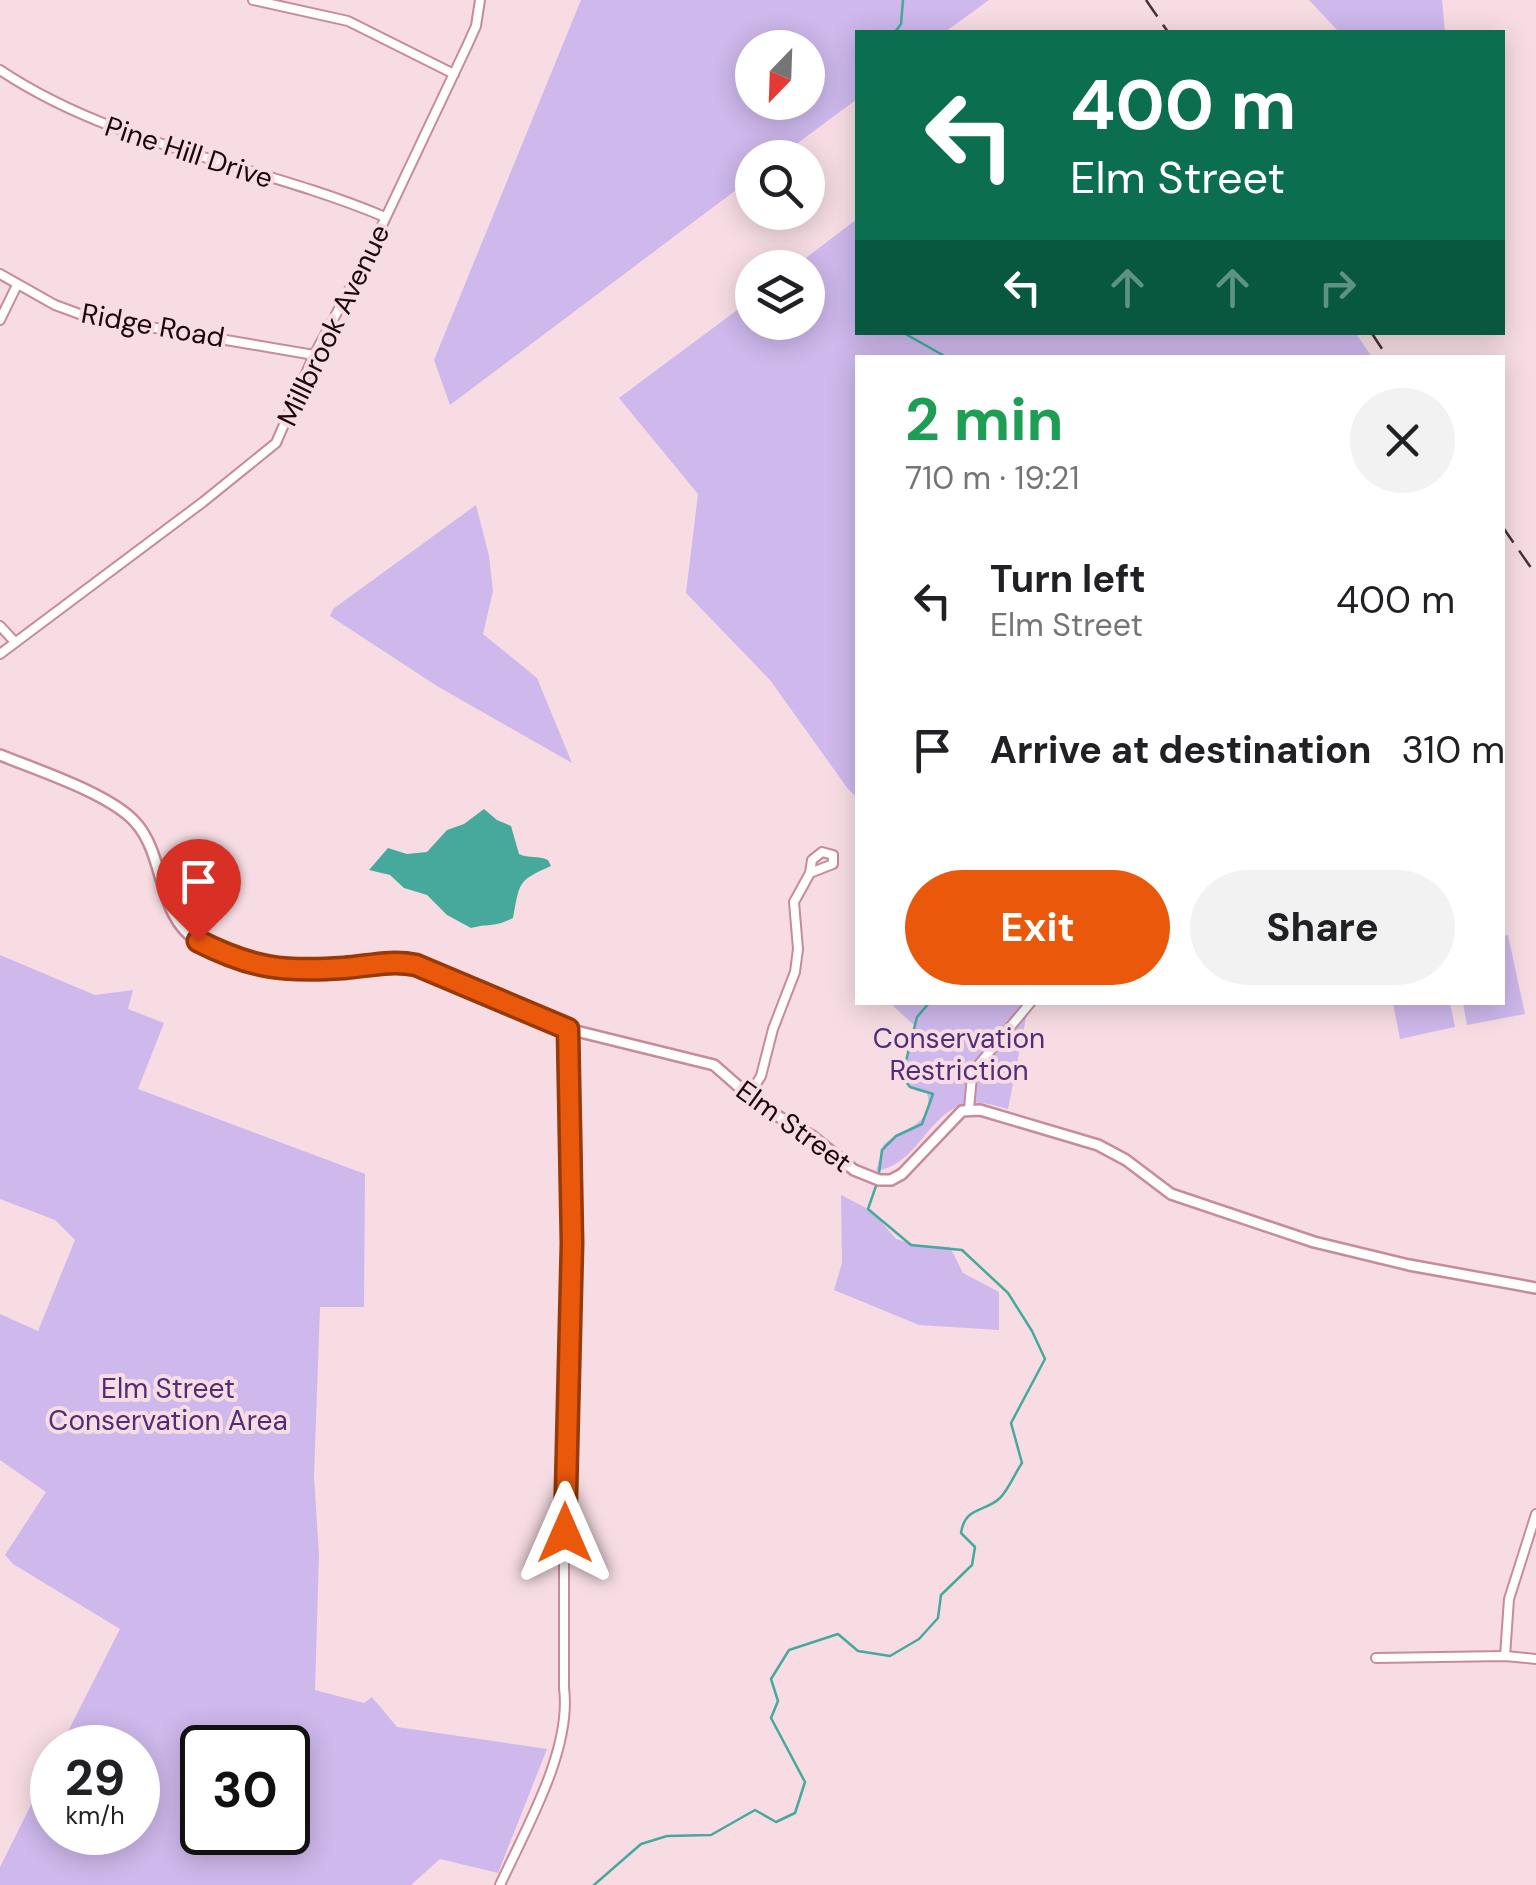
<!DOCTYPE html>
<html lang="en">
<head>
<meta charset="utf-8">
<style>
	body { margin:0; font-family:"DM Sans",sans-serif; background:#f2f2f2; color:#202124; height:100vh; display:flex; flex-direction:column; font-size:38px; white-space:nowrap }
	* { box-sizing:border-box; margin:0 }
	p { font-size:32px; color:#757577 }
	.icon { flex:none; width:55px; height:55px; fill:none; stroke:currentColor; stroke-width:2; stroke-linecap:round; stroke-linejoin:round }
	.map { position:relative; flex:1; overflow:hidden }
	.details { position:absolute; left:855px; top:355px; width:650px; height:650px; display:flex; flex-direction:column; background:#fff; border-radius:0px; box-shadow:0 5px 25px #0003 }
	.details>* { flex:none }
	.guide { position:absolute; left:855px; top:30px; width:650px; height:305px; border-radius:0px; box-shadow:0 5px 25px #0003; background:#0b6e4f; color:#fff; overflow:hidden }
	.needle { width:65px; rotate:203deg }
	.fabs { position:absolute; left:735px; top:30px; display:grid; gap:20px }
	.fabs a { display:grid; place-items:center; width:90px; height:90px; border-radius:50%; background:#fff; box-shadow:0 5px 25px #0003; font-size:50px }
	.speed { position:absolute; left:30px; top:1725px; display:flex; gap:20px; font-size:50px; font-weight:700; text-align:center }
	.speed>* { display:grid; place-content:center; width:130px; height:130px; border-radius:50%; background:#fff; box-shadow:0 5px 25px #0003; line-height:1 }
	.speed small { font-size:25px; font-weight:400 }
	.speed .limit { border:5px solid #111; border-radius:15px; background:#fff; color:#111 }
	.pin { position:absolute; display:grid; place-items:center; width:85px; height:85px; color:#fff; margin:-102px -42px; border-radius:50% 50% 50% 0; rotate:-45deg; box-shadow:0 0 10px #0007 }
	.pin .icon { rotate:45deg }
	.me { position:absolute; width:110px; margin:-55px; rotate:0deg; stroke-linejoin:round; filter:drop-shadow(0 0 8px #0008) }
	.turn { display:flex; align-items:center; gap:35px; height:210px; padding:0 50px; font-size:45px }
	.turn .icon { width:130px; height:130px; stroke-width:2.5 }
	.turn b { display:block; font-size:70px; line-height:85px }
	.lanes { display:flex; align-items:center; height:95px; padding:0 50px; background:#0003; justify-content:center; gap:50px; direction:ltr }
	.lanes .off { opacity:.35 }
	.round { display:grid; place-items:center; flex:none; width:105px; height:105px; border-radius:52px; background:#f2f2f2 }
	.head { display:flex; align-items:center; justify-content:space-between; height:170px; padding:0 50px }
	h1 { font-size:60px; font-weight:700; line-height:75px; color:#1e9e55 }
	.cta { display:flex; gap:20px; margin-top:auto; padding:20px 50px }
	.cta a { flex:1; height:115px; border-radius:60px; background:#ea580c; color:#fff; font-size:40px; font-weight:700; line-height:115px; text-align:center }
	.cta a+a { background:#f2f2f2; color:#202124 }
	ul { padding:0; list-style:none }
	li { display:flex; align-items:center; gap:30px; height:150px; padding:0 50px }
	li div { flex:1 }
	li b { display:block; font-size:38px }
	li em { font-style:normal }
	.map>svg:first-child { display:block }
	.green { fill:#ceb8ec; fill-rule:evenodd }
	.water { fill:#46a99c }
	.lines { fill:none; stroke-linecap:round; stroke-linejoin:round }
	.stream { stroke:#46a99c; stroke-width:2.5 }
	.minor-casing { stroke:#c78b99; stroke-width:12 }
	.tertiary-casing { stroke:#c78b99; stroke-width:14 }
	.minor { stroke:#fff; stroke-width:8 }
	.tertiary { stroke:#fff; stroke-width:9 }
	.rail { stroke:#463137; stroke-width:2.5; stroke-dasharray:20 10; stroke-linecap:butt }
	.route-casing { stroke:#983908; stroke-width:25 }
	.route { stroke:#ea580c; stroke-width:18 }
	.labels { text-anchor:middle; stroke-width:8; stroke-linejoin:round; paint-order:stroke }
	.street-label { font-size:28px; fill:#1a060c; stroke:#f7dde3 }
	.park-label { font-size:28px; fill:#512c77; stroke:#f7dde3 }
</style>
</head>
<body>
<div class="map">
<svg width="1536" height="1885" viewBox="0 0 1536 1885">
	<rect width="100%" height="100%" fill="#f7dde3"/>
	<g class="green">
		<path d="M581 0H989L945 32H858L857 99 779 157 752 158V178L450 405 434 360ZM752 48H808V102H752Z"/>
		<path d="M1309 0H1442L1445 32H1339Z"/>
		<path d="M857 219 858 332H1355L1372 357 858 358 857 797 848 789 770 680 686 593 698 494 619 398 752 299V322H808V268L794 267Z"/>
		<path d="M476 505 489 556 493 591 483 634 537 678 572 763 437 686 330 616 333 609Z"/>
		<path d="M1508 935 1525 1014 1467 1025 1463 1003 1502 1002 1503 936Z"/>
		<path d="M0 955 95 995 133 990 128 1009 164 1023 138 1089 365 1174 364 1307H320L314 1477 319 1554 315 1690 364 1703 372 1697 397 1727 547 1749 498 1873 440 1859 411 1885H0V1867L52 1763V1832H138V1748L60 1747 120 1629 13 1564 5 1555 46 1492 0 1460V1314L38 1331 75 1240 55 1220 0 1199ZM202 1748H288V1832H202Z"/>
		<path d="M895 1003H1029L1008 1109C996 1106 981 1101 969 1103 926 1112 921 1163 876 1171L884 1144C904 1129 935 1123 927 1093 922 1092 914 1091 910 1087 901 1075 910 1038 914 1025L893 1006Z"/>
		<path d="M1393 1003H1450L1455 1027 1400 1039Z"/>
		<path d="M841 1195 872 1211 896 1239 917 1245 950 1247 963 1273 999 1292V1330L919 1325 834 1290 842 1263Z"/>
	</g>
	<path class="water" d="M484 809 497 820 511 826 519 854C529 859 538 855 548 860L551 866C517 881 520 882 513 918 493 928 489 923 471 928L447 915 427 895 404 888 390 875 369 870 388 848 407 854 427 852 447 830 464 824Z"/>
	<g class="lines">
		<g class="stream">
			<path d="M895 32 901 24 903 0"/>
			<path d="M902 332 948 358"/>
			<path d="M879 1173 882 1150 896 1136 922 1124 933 1094 910 1087 902 1077 917 1017 930 1002"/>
			<path d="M594 1885 641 1844 667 1836 711 1835 755 1810 776 1822 795 1813 805 1782 771 1718 778 1701 771 1679 789 1650 838 1634 858 1651 890 1656 919 1639 938 1618 941 1595 972 1565 975 1547 961 1533C965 1506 984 1513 1000 1498 1009 1489 1015 1473 1022 1463L1011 1423 1045 1359 1032 1331 1008 1293 962 1250 911 1245 868 1209 877 1183"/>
		</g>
		<g class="minor-casing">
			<g id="minor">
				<path d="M253 0 348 21 454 74"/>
				<path d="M0 70C117 148 257 163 385 217"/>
				<path d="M0 274 55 305 85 316 314 355"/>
				<path d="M0 320 17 285"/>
				<path d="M0 626 15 642"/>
				<path d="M0 654 203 502 276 443 314 355 368 255 467 46 476 26 480 0"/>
				<path d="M748 1097 761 1076 773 1029 795 972 798 949 794 902 810 873 812 860 822 852 833 855V864L810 873"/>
				<path d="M969 1109 972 1076 976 1068 1031 1002"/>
				<path d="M1505 1656 1509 1599 1536 1514"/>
				<path d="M1376 1658 1505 1656 1536 1659"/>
				<path d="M500 1885C526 1828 572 1750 564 1688V1503L572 1243 568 1029"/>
			</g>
		</g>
		<g class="tertiary-casing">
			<path id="tertiary" d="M0 755C37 770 111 794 136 823 166 857 157 918 199 942 246 969 295 972 348 968 371 966 392 960 416 965L568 1029 714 1065 762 1107 812 1136 854 1170 879 1180H891L902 1174 962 1111 980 1110 1098 1145 1126 1160 1171 1194 1314 1242 1409 1265 1536 1288"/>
		</g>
		<use href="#minor" class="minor"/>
		<use href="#tertiary" class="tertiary"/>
		<g class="rail">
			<path d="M1146 0 1168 32"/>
			<path d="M1371 332 1388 358"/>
			<path d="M1502 526 1536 575"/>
		</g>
	</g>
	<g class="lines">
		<g class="route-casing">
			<path id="route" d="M198 941C253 969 284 972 344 968 369 966 391 960 416 965L568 1029 572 1243 565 1533"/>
		</g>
		<use href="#route" class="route"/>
	</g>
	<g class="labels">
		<g class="street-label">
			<text transform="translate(189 152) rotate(18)" y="10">Pine Hill Drive</text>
			<text transform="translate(153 325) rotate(10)" y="10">Ridge Road</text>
			<text transform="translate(333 325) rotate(-64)" y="10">Millbrook Avenue</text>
			<text transform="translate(794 1126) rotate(36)" y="10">Elm Street</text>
		</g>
		<g class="park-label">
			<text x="959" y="1048">Conservation<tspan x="959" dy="32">Restriction</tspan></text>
			<text x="168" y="1398">Elm Street<tspan x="168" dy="32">Conservation Area</tspan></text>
		</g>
	</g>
</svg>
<div class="fabs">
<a><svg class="needle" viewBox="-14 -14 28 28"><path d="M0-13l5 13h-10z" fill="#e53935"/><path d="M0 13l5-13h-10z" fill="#757577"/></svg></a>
<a><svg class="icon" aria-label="search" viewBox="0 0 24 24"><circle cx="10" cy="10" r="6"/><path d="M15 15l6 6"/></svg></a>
<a><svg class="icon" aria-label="layers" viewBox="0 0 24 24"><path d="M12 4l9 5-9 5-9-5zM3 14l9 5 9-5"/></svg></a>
</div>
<div class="speed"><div>29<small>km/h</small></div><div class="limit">30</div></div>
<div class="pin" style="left:198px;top:941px;background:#d93025"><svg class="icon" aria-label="arrive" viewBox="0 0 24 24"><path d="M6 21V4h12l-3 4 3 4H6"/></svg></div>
<svg class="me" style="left:565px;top:1533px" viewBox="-20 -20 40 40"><path d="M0-17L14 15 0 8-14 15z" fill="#ea580c" stroke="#fff" stroke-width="4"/></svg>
<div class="guide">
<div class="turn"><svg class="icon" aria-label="left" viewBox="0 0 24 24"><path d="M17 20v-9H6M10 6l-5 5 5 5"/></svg><div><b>400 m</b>Elm Street</div></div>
<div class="lanes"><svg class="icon" aria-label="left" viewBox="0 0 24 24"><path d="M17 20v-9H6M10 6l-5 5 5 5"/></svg><svg class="icon off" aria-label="ahead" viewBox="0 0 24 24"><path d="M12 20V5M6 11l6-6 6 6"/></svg><svg class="icon off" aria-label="ahead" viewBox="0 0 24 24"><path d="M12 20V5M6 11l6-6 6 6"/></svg><svg class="icon off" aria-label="right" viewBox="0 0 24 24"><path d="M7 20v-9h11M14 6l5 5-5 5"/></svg></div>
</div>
<section class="details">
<div class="head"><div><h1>2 min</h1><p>710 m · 19:21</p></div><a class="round"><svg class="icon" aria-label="close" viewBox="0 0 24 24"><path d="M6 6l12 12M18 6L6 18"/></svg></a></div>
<ul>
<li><svg class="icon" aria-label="left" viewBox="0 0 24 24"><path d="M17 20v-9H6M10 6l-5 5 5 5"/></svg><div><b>Turn left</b><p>Elm Street</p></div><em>400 m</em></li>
<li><svg class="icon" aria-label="arrive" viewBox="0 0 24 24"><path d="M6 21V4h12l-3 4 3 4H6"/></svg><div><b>Arrive at destination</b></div><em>310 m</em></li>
</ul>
<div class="cta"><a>Exit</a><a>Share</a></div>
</section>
</div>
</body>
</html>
